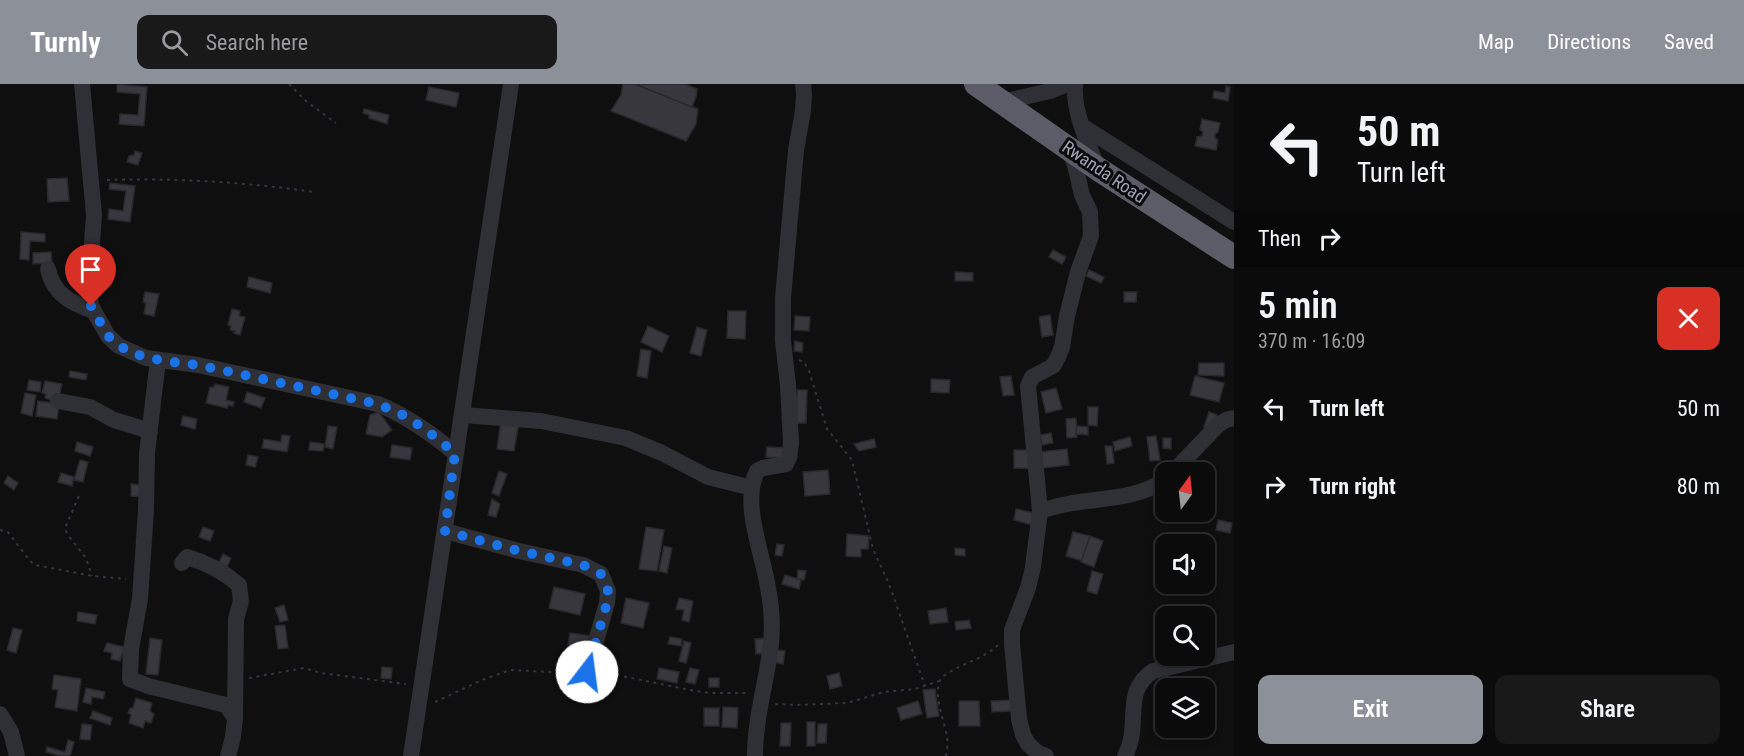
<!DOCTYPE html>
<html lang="en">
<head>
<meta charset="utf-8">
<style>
	body { margin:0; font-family:"Roboto Condensed",sans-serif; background:#19191a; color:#f1f3f6; height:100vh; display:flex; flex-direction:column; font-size:22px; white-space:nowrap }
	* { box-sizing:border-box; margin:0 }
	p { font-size:20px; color:#9a9b9d }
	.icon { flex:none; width:33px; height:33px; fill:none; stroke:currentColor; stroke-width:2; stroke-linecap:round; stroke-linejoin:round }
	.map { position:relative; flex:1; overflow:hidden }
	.details { display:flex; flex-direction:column; background:#0b0b0c; width:510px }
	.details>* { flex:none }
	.hud { background:#0b0b0c; color:#f1f3f6; overflow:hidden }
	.needle { width:39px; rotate:15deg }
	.tools { position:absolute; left:1155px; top:378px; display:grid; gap:12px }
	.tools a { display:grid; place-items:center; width:60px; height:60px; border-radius:12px; background:#0b0b0c; box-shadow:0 3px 9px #0003,0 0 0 2px #2b2b2d; font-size:30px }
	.pin { position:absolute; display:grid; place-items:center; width:51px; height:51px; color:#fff; margin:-62px -26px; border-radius:50% 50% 50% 0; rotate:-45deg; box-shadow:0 0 6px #0007 }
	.pin .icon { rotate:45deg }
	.me { position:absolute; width:66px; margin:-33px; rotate:15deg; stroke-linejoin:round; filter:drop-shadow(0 0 4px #0008) }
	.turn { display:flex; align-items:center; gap:21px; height:126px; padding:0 24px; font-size:27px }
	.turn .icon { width:78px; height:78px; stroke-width:2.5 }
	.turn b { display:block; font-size:42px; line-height:51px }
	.then { display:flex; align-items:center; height:57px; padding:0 24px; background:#0003; gap:12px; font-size:22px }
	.round { display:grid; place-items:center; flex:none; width:63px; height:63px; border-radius:12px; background:#19191a }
	.headline { display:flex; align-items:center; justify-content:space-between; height:102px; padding:0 24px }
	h1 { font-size:36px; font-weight:600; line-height:45px }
	.cta { display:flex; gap:12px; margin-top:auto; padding:12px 24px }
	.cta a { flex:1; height:69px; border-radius:12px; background:#8c9099; color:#fff; font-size:24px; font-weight:600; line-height:69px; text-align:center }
	.cta a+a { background:#19191a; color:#f1f3f6 }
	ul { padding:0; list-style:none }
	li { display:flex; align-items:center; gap:18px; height:78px; padding:0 24px }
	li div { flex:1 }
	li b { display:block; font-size:22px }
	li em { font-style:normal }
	header { display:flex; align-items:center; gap:36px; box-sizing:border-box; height:84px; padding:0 30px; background:#8c9099; color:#fff }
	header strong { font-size:28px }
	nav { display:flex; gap:33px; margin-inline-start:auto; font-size:21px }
	.search { width:420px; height:54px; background:#19191a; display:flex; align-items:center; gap:15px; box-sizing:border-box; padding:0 21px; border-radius:12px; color:#9a9b9d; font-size:22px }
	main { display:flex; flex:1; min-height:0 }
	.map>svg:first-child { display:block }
	.building { fill:#38373d; stroke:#29282c; stroke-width:1.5 }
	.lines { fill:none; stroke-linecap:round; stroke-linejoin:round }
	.path { stroke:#35363d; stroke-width:2; stroke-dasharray:3 4.5; stroke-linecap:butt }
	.minor { stroke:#2f2f36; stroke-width:16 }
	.highway { stroke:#5b5c67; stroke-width:24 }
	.route { stroke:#1a73e8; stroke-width:10; stroke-dasharray:0 18 }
	.labels { text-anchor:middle; stroke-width:6; stroke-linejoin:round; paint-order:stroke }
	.street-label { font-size:18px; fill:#9ea1b3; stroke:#0a0a0b }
</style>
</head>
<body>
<header>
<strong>Turnly</strong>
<div class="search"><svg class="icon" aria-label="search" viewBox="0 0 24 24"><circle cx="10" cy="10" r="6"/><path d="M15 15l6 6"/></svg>Search here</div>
<nav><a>Map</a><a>Directions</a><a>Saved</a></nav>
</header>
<main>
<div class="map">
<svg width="1234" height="672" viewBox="0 0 1234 672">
	<rect width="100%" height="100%" fill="#0f0f10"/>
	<g class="building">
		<path d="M117 0 147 3 144 42 119 40 120 30 138 31 140 10 117 8Z"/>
		<path d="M623 0H635L698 25 696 40 686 57 611 27 621 11Z"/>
		<path d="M635 0H685L697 5 696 13 692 23Z"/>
		<path d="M1226 2 1230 3 1228 17 1213 14 1214 7 1225 9Z"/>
		<path d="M429 3 459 9 456 23 426 16Z"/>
		<path d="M364 25 389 31 387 40 369 34V31L363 29Z"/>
		<path d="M1202 35 1220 39 1218 48 1215 50V54L1218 56 1216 66 1195 62 1197 53 1202 52 1203 48 1200 46Z"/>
		<path d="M135 67 142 69 138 81 127 78 129 72 134 71Z"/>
		<path d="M67 94 69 117 48 118 47 95Z"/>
		<path d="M110 99 135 102 130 138 108 135 109 125 123 127 126 107 109 105Z"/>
		<path d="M21 148 45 150V158L30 157 29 176 20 175Z"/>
		<path d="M1053 166 1066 173 1062 180 1049 173Z"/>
		<path d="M51 168 52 179 33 180V169Z"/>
		<path d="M1089 186 1104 193 1101 199 1086 192Z"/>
		<path d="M955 188 973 189V197H955Z"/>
		<path d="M249 193 272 199 270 209 247 203Z"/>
		<path d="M145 208 159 210 154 232 144 230 146 219 143 218Z"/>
		<path d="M1124 208H1137L1136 218H1124Z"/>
		<path d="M232 225 240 227 239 232 245 233 240 251 234 249 235 247 230 246 231 242 228 241Z"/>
		<path d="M728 227H746L745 255 727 254Z"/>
		<path d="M1050 231 1053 251 1042 253 1039 233Z"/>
		<path d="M795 232 810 233 809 247 794 246Z"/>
		<path d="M648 242 669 252 662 268 641 258Z"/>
		<path d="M697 243 707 246 701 272 690 269Z"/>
		<path d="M795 257 803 259 802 268 794 267Z"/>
		<path d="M641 265 651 267 647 294 637 292Z"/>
		<path d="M1199 279H1224V292L1198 291Z"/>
		<path d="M70 287 87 290 86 296 69 293Z"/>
		<path d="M1011 292 1014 311 1003 312 1000 293Z"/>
		<path d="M1195 292 1224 299 1219 318 1190 311Z"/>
		<path d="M931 295 950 296 949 309 931 308Z"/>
		<path d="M29 296 41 298 40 308 27 306Z"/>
		<path d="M45 297 62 300 59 312 54 317 45 314 46 310 42 309Z"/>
		<path d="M215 300 229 303 226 316 234 318 233 322 228 321 227 324 206 319 210 303H214Z"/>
		<path d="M1056 304 1062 325 1046 329 1041 308Z"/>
		<path d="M797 306H807L806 339H796Z"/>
		<path d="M247 308 265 314 261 324 244 318Z"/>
		<path d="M25 309 36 311 32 332 21 329Z"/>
		<path d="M38 317 59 320 57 335 36 332Z"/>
		<path d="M1088 323H1098L1097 342 1088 341Z"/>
		<path d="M379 328 392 346 382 353 366 350 370 331Z"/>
		<path d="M1209 328 1217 331 1211 346 1204 343Z"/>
		<path d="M183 332 197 335 195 345 181 341Z"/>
		<path d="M1076 334 1077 353 1067 354 1066 335Z"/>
		<path d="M501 336 519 338 514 367 497 365Z"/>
		<path d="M328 342 337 343 333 365 325 363Z"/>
		<path d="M1077 342 1088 343V351L1076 350Z"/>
		<path d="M1051 349 1053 359 1042 361 1040 351Z"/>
		<path d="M282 351 290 352 287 368 262 364 264 355 281 358Z"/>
		<path d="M1156 352 1160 376 1150 377 1147 353Z"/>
		<path d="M1130 353 1132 362 1115 367 1113 358Z"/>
		<path d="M1163 354H1171V365L1163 364Z"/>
		<path d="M874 355 876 363 859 367 854 360Z"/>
		<path d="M77 358 93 363 90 372 75 367Z"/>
		<path d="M310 358 324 360 323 367 309 366Z"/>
		<path d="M392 361 412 364 410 376 390 373Z"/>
		<path d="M1105 362H1112L1114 379 1107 380Z"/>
		<path d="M767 363 786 364 785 374 766 373Z"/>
		<path d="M1067 365 1069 381 1042 384 1040 368Z"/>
		<path d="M1014 366H1038V385L1014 384Z"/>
		<path d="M248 371 258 373 255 383 246 381Z"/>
		<path d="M80 376 88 378 83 398 74 396Z"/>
		<path d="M828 386 830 410 805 412 803 388Z"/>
		<path d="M499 387 507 390 499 412 492 409Z"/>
		<path d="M61 389 74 393 72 402 58 398Z"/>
		<path d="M8 392 18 399 14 406 4 399Z"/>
		<path d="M131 400 144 401 143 413 131 412Z"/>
		<path d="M492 415 500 420 496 433 488 431Z"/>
		<path d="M1016 425 1039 430 1036 442 1014 436Z"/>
		<path d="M1218 436 1232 439 1230 449 1216 446Z"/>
		<path d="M203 443 214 447 210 457 199 453Z"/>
		<path d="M646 443 664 446 657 487 639 485Z"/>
		<path d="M1073 448 1090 452 1083 477 1066 472Z"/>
		<path d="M847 450 869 452 868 465H861V473L846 472Z"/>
		<path d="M1090 452 1103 457 1094 483 1081 478Z"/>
		<path d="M777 460 784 461 782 472 775 471Z"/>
		<path d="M664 462 672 464 667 489 659 487Z"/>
		<path d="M955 464 965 465V472L955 471Z"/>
		<path d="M223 470 231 474 227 483 219 478Z"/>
		<path d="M798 486 806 487 804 496 797 495Z"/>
		<path d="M1092 487 1103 490 1097 510 1087 507Z"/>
		<path d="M785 491 801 496 799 505 782 500Z"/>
		<path d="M554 503 585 510 580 531 549 524Z"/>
		<path d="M626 514 649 519 643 544 621 539Z"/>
		<path d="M679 514 693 517 689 538 682 536 684 526 676 525Z"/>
		<path d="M284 521 288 536 280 538 275 524Z"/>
		<path d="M946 524 948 538 930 540 928 527Z"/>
		<path d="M78 528 97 531 95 540 77 537Z"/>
		<path d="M969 536 971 544 956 546 955 538Z"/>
		<path d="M285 541 288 564 278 565 275 542Z"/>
		<path d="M13 544 22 546 16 569 7 566Z"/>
		<path d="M570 549 591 552 586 581 565 578Z"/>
		<path d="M670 553 682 555 681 562 668 560Z"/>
		<path d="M150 554 162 556 158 591 146 590Z"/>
		<path d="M770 554 771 569 756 570 755 555Z"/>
		<path d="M684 557 691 559 686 579 679 577Z"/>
		<path d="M107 559 124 563 120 577 111 575 112 569 104 567Z"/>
		<path d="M777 566 785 567 783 580 774 578Z"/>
		<path d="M382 583 392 584 391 595 381 594Z"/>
		<path d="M659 584 679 588 677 599 657 595Z"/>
		<path d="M690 584 699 586 695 600 686 598Z"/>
		<path d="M839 589 842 602 830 605 827 592Z"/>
		<path d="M54 591 81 595 77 627 55 623 58 606 52 605Z"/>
		<rect x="709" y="594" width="10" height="9"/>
		<path d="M86 604 105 608 103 615 92 613 91 620 83 618Z"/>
		<path d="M935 605 939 632 927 634 923 606Z"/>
		<path d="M136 614 152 619 150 627 154 630 151 639 145 637 143 644 129 639 131 631 128 629 130 624H133Z"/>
		<path d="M1011 616V627L992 628 991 617Z"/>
		<path d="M918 617 922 630 901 636 897 624Z"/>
		<path d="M959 617H979L980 642H959Z"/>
		<path d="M723 623 738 624 737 644 722 643Z"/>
		<rect x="704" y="624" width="15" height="18"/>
		<path d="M93 627 112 634 110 641 90 634Z"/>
		<rect x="807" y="638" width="8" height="24"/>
		<path d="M781 639H791L790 662H780Z"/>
		<path d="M82 640 92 641 90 656 80 655Z"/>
		<path d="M818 640H827L826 659H817Z"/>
		<path d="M68 656 74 658 70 672H60L46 668 47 663 65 668Z"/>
	</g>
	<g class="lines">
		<g class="path">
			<path d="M289 0 307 18 336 39"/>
			<path d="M107 96C176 94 245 98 314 108"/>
			<path d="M799 276 804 278 809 287 827 345 852 376 873 465 889 500 925 602"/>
			<path d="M79 412 65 444 67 450 86 474 92 492"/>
			<path d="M0 446 8 448 30 477 35 481 93 492 126 495"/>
			<path d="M602 588 695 607 711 609H747"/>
			<path d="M249 594 304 584 321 589 406 600"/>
			<path d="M435 618 482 596 510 586 572 589"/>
			<path d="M775 620 796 621 847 619 884 608 915 605 939 597"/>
			<path d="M946 672C947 666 948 659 947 653 945 638 929 601 945 591 962 579 982 576 998 561"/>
		</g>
		<g class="minor">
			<path d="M82 0 94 131 89 202 91 222 108 252 119 262 146 274 198 281 378 320C407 332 431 349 455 369"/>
			<path d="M1075 0C1073 29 1088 58 1098 85"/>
			<path d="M1002 18 1050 7 1067 0"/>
			<path d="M1082 42 1234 138"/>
			<path d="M48 185C53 210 71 219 94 227"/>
			<path d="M158 276 147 369 146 426 140 515 131 565 130 595 148 602 226 621 235 634 233 653 228 672"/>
			<path d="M58 317 90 323 114 336 150 347"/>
			<path d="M463 331 541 337 626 354 662 369 708 393 752 404"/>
			<path d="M1173 388 1218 341 1226 336 1234 334"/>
			<path d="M1040 427C1050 424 1061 421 1072 419 1103 414 1139 415 1166 395"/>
			<path d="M445 447 519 467 583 481 601 490 608 507 607 519 587 588"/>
			<path d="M182 479 187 473C208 479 223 487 239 501L241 517 236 535 235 634"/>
			<path d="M0 630 11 648 17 672"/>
			<path d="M411 672 511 0"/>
			<path d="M755 672C755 636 765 603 770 568 773 547 772 524 768 504 763 470 741 419 757 387L763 384 786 380 789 374 791 359 788 301 783 257V214L796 66 803 27 804 10 803 0"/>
			<path d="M1046 672 1037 668 1028 660 1023 651 1019 635 1012 560V546L1028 504 1033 483 1040 427 1028 302 1032 293 1053 282 1058 273 1062 263 1067 232 1078 188 1091 152 1090 128 1082 111 1075 81 1068 64"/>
			<path d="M1125 672C1142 641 1121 608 1153 587L1234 568"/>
		</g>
		<path class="highway" d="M976 0 1098 85 1234 173"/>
	</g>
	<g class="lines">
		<path class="route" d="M91 222 108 252 120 262 131 269 163 277 198 281 378 320 403 331 425 345 455 369 445 447 519 467 583 481 601 490 608 507 607 519 587 588"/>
	</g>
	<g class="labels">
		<g class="street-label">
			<text transform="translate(1104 88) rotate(34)" y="6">Rwanda Road</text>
		</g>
	</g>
</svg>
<div class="tools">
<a><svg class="needle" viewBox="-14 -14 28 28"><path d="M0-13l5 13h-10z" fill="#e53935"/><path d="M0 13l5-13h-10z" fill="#9a9b9d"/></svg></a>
<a><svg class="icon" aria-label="sound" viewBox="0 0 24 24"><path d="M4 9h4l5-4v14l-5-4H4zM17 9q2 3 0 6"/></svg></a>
<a><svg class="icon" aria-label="search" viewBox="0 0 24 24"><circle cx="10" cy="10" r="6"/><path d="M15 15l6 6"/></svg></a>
<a><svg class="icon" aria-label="layers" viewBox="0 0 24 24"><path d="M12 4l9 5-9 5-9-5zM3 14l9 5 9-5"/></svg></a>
</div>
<div class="pin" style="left:91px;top:222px;background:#d93025"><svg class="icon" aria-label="arrive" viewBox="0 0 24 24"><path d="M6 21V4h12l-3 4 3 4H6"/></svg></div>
<svg class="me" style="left:587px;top:588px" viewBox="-20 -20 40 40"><circle r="19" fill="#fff"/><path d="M0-13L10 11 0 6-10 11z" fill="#1a73e8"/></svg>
</div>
<section class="details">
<div class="hud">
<div class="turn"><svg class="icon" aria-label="left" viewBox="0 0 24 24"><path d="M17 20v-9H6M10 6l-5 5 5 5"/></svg><div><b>50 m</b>Turn left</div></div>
<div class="then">Then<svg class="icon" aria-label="right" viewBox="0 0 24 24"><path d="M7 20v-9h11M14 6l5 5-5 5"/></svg></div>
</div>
<div class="headline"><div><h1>5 min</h1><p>370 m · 16:09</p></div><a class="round" style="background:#d93025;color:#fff"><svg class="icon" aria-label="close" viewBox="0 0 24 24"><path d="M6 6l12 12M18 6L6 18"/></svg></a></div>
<ul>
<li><svg class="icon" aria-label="left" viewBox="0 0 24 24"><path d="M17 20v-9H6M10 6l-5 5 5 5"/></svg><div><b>Turn left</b></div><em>50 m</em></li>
<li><svg class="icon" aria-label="right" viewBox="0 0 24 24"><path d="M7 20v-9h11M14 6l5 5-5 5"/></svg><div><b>Turn right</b></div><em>80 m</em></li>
</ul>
<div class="cta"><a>Exit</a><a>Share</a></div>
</section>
</main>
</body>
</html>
